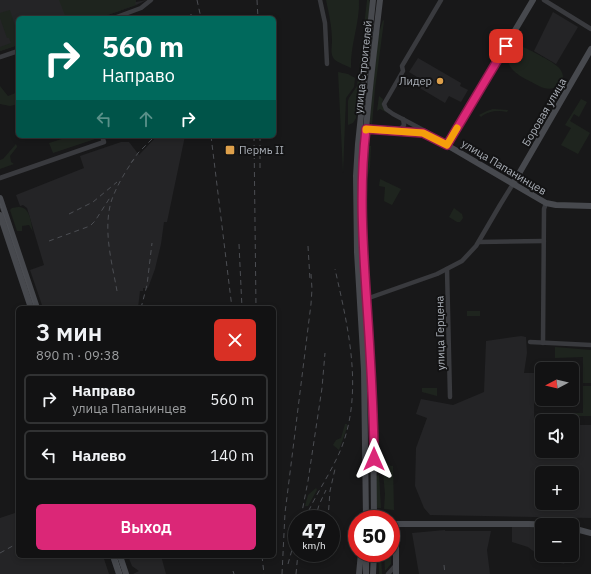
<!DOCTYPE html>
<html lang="ru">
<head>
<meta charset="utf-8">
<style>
	body { margin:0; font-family:"IBM Plex Sans",sans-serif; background:#1f2021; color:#f1f3f6; height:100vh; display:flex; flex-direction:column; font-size:15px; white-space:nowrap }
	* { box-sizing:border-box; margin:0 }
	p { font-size:13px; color:#9c9ea0 }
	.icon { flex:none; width:22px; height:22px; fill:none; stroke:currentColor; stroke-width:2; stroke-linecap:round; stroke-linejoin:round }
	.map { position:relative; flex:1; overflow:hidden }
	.sheet { position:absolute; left:16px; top:306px; width:260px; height:252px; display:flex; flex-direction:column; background:#121213; border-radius:6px; box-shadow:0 2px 6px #0003,0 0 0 1px #313233 }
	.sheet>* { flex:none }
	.hud { position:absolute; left:16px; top:16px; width:260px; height:122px; border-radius:6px; box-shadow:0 2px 6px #0003,0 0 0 1px #313233; background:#00695c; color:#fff; overflow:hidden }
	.needle { width:26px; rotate:263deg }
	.fabs { position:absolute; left:535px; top:362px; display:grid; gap:8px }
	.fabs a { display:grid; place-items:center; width:44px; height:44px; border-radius:6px; background:#121213; box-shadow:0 2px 6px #0003,0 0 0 1px #313233; font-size:20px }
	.speed { position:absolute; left:288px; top:510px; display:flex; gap:8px; font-size:20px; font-weight:700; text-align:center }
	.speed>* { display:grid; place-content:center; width:52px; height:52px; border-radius:50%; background:#121213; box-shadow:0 2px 6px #0003,0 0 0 1px #313233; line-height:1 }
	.speed small { font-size:10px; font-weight:400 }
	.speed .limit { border:6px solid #d22; background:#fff; color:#111 }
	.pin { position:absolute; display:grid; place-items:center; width:34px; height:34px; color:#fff; margin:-17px; border-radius:8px; box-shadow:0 2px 6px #0006 }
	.me { position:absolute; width:44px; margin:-22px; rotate:0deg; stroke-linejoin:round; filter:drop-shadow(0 0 3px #0008) }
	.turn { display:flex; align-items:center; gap:14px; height:84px; padding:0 20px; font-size:18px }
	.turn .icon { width:52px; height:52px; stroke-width:2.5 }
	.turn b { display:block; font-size:28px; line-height:34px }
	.lanes { display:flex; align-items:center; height:38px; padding:0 20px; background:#0003; justify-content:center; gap:20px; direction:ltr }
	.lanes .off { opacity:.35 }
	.round { display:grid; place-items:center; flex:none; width:42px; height:42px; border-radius:6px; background:#1f2021 }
	.headline { display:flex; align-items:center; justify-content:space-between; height:68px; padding:0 20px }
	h1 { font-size:24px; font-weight:600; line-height:30px }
	.cta { display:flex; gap:8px; margin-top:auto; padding:8px 20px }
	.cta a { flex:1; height:46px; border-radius:6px; background:#db2777; color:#fff; font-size:16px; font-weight:600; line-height:46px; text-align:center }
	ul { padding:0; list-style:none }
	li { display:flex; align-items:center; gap:12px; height:50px; margin:0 8px 6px; padding:0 12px; border:2px solid #313233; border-radius:6px }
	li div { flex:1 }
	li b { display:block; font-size:15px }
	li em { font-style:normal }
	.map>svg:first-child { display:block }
	.built { fill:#242426; fill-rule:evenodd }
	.green { fill:#1e241e }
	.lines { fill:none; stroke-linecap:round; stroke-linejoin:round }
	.street { stroke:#393a3e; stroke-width:4.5 }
	.secondary { stroke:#47494e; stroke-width:6 }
	.tram { stroke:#4c4e53; stroke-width:1 }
	.rail { stroke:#4c4e53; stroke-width:1; stroke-dasharray:5 4; stroke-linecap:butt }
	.route-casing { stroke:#8e194d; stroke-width:10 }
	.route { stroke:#db2777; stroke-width:7 }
	.slow { stroke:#f59e0b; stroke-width:7 }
	.poi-dot { fill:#dea04b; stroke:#131314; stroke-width:1.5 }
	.labels { text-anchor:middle; stroke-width:4; stroke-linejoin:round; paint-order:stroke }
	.street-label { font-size:11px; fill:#abb0b8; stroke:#131314 }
	.poi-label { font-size:11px; fill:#abb0b8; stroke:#131314; text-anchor:end }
</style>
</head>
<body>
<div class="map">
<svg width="591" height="574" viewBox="0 0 591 574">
	<rect width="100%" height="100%" fill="#181819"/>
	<g class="built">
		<path d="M0 0H136V2L147 0 136 5 99 18H18V45L0 51Z"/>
		<path d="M553 12 578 27 556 64 534 51Z"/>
		<path d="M418 58 461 83 460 86 468 90 461 102 449 96 445 103 418 87 422 80 409 72Z"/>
		<path d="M157 136H185L167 222H164L161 244 155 269 148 288H143V291H140L138 308H43L30 270 44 265 27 208 23 205 20 206 16 195 84 168 80 156 121 142H129L139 155Z"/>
		<path d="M521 336 526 337 527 353 524 373H541L542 392 534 393V422L542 429V451H572V425H591V518L430 515 424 508 415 486 416 448 427 418 416 414 421 399 453 405 484 392 486 341ZM542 473H572V503H542Z"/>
		<path d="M18 512V556H103L109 574H0V518Z"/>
		<path d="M512 526 542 527V555H568L564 564 541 557 528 547 512 542Z"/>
		<path d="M445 530V531H491L487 550 490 574H419L412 533Z"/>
		<path d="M128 556H161L166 574H133L139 571 132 566Z"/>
	</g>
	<g class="green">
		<path d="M59 0H136V2L135 3 136 5 99 18H66Z"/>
		<path d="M326 0H359C360 23 350 45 351 68 346 65 338 63 334 59 330 54 332 47 332 41 332 27 329 14 326 0Z"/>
		<path d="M367 0H369L370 4 356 118 353 123 348 125V101L349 98 357 86Z"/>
		<path d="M10 10 18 34 17 37 18 45 0 51V47L11 43 9 38H7L0 18V13Z"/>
		<path d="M383 20 384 21 375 89 372 125 369 121 378 36Z"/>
		<path d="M523 47C530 50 556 63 560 69 570 83 553 94 539 86 529 80 501 70 510 54 513 49 518 48 523 47Z"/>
		<path d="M338 72 348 74 355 78 354 87 346 98 343 173Z"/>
		<path d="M0 86 8 96 18 92V104L10 106 0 104Z"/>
		<path d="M379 96 383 99 382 104 391 115 380 109 377 111Z"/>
		<path d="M581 99 587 102 579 117 574 114 570 121 590 133 578 154 561 145 571 128 565 125Z"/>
		<path d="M476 101H478L456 138 455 137Z"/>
		<path d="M493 109 508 110 507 112C498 110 488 111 481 117L479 115 487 111Z"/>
		<path d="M71 136H97L98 138 53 153 49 143Z"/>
		<path d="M16 144 17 147 10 156 11 162 14 164 0 169V160L3 159Z"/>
		<path d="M367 146H371L370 167 367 179 366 225 365 222Z"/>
		<path d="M380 179 401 189 392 205 384 201 385 187 379 186Z"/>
		<path d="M18 207C30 206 31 222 33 232L29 225 22 226V231H17L10 210 12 208Z"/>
		<path d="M454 208 462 214 463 218 460 222H457L449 217Z"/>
		<rect x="467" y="311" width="13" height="5"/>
		<path d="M555 347 591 350V383H583V357L555 358Z"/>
		<path d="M583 386H591V416H554V413H583Z"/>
		<path d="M422 388H437V396L422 392Z"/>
		<path d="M345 424H347V428L339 450 333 445 336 440 341 438Z"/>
		<path d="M382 462H385L391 466H393L394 510 384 509 385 494Z"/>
		<path d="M379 475 381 508H376V476Z"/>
		<path d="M316 488 317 490 308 506H305L308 495Z"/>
		<path d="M391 535V564L385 571 384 553H391Z"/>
		<path d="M378 553H381L382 574H379Z"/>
	</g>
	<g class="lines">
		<g class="street">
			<path d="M320 0 325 23 327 64"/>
			<path d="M544 0 591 29"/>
			<path d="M114 18 141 8 151 0"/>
			<path d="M0 57 18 51"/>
			<path d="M399 131 404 125 403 119"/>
			<path d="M427 132 393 114 386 109 384 104 403 71 402 66 441 0"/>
			<path d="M0 178 104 142 102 136"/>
			<path d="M479 242 544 241"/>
			<path d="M447 269 450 397"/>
			<path d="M366 299 437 274 462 261 476 246 500 205 513 184"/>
			<path d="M530 342 591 345"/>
			<path d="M543 343 544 209 546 203"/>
			<path d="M388 574 396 565"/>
		</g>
		<g class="secondary">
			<path d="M362 129 409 131 428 134 546 203 556 205 591 206"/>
			<path d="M447 145 533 0"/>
			<path d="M513 184 591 49"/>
			<path d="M0 198 37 308"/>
			<path d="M0 215 31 308"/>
			<path d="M366 519 364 370 357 252 356 176 358 144 373 0"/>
			<path d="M374 519 373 407 362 232C361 154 371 77 380 0"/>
			<path d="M391 524H529L554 525"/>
			<path d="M396 525V574"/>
			<path d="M572 528 591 533"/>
			<path d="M366 553V574"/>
			<path d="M113 556 119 574"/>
			<path d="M120 556 126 574"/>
			<path d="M359 574 361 553"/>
			<path d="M373 574 374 553"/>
		</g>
		<g class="tram">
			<path d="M0 203 35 308"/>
			<path d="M116 556 122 574"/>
		</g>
		<g class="rail">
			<path d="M197 0 201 18"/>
			<path d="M257 0 258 18"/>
			<path d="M191 14V18"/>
			<path d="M211 136 232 308"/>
			<path d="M254 136 256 308"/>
			<path d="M260 136V170"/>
			<path d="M131 163 138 153 155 136"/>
			<path d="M69 214 93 202 117 182"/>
			<path d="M49 241 90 226 95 221 111 196"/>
			<path d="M239 244 242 308"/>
			<path d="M308 246 310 280"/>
			<path d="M117 291C112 263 103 231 111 202 116 187 125 172 134 159"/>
			<path d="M141 308 147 285 152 243"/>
			<path d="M301 517 308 481 322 388 325 353"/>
			<path d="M305 519C315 495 331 473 341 449 364 391 348 327 335 269"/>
			<path d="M315 519 319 505 326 490"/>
			<path d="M328 519 330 491 335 469"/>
			<path d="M0 553 18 543"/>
			<path d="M262 556 264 574"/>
			<path d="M288 564 297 532"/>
			<path d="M444 565 445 574"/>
			<path d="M233 571 234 574"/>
			<path d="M282 574 285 513 311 304 312 289 311 274"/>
			<path d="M296 574 298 553"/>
		</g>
	</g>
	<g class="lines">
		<g class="route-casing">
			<path id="route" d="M374 459C374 423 372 388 370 353 366 278 357 204 366 129L423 133 447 145 506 46"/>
		</g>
		<use href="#route" class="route"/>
		<path class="slow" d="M366 130V129L423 133 447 145 457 128"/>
	</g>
	<g class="poi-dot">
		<circle cx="440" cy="81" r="4"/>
		<rect x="225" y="145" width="10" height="10" rx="2"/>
	</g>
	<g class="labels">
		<g class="street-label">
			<text transform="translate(363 67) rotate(-84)" y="4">улица Строителей</text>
			<text transform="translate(544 112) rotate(-60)" y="4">Боровая улица</text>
			<text transform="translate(504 167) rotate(31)" y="4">улица Папанинцев</text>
			<text transform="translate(440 333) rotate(-91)" y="4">улица Герцена</text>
		</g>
		<g class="poi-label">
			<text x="432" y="85">Лидер</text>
			<text x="239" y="154" text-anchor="start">Пермь II</text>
		</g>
	</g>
</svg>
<div class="fabs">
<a><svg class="needle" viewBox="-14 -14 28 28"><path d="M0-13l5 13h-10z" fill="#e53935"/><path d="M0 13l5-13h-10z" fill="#9c9ea0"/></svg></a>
<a><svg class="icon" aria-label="sound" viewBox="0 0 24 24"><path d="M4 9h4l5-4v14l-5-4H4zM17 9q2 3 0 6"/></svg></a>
<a>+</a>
<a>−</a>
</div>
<div class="speed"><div>47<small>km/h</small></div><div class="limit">50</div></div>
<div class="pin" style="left:506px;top:46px;background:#d93025"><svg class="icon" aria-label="arrive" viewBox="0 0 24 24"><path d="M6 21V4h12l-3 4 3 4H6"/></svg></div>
<svg class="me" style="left:374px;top:459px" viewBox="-20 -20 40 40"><path d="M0-17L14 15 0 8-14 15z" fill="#db2777" stroke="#fff" stroke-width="4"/></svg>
<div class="hud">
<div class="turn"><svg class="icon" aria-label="right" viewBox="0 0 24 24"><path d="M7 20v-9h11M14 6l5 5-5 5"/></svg><div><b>560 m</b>Направо</div></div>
<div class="lanes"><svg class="icon off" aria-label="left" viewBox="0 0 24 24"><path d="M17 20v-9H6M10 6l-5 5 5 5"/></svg><svg class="icon off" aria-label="ahead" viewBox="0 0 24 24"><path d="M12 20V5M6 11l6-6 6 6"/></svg><svg class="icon" aria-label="right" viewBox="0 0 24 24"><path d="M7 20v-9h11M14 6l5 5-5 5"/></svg></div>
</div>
<section class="sheet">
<div class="headline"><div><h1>3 мин</h1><p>890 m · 09:38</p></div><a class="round" style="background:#d93025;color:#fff"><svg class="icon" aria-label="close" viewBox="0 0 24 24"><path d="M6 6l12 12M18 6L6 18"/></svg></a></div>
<ul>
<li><svg class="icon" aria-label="right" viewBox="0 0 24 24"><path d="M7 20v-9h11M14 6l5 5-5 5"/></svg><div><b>Направо</b><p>улица Папанинцев</p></div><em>560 m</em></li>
<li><svg class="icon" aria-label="left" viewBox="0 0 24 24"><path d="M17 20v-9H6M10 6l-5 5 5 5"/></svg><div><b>Налево</b></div><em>140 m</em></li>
</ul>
<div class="cta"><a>Выход</a></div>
</section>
</div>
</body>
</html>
